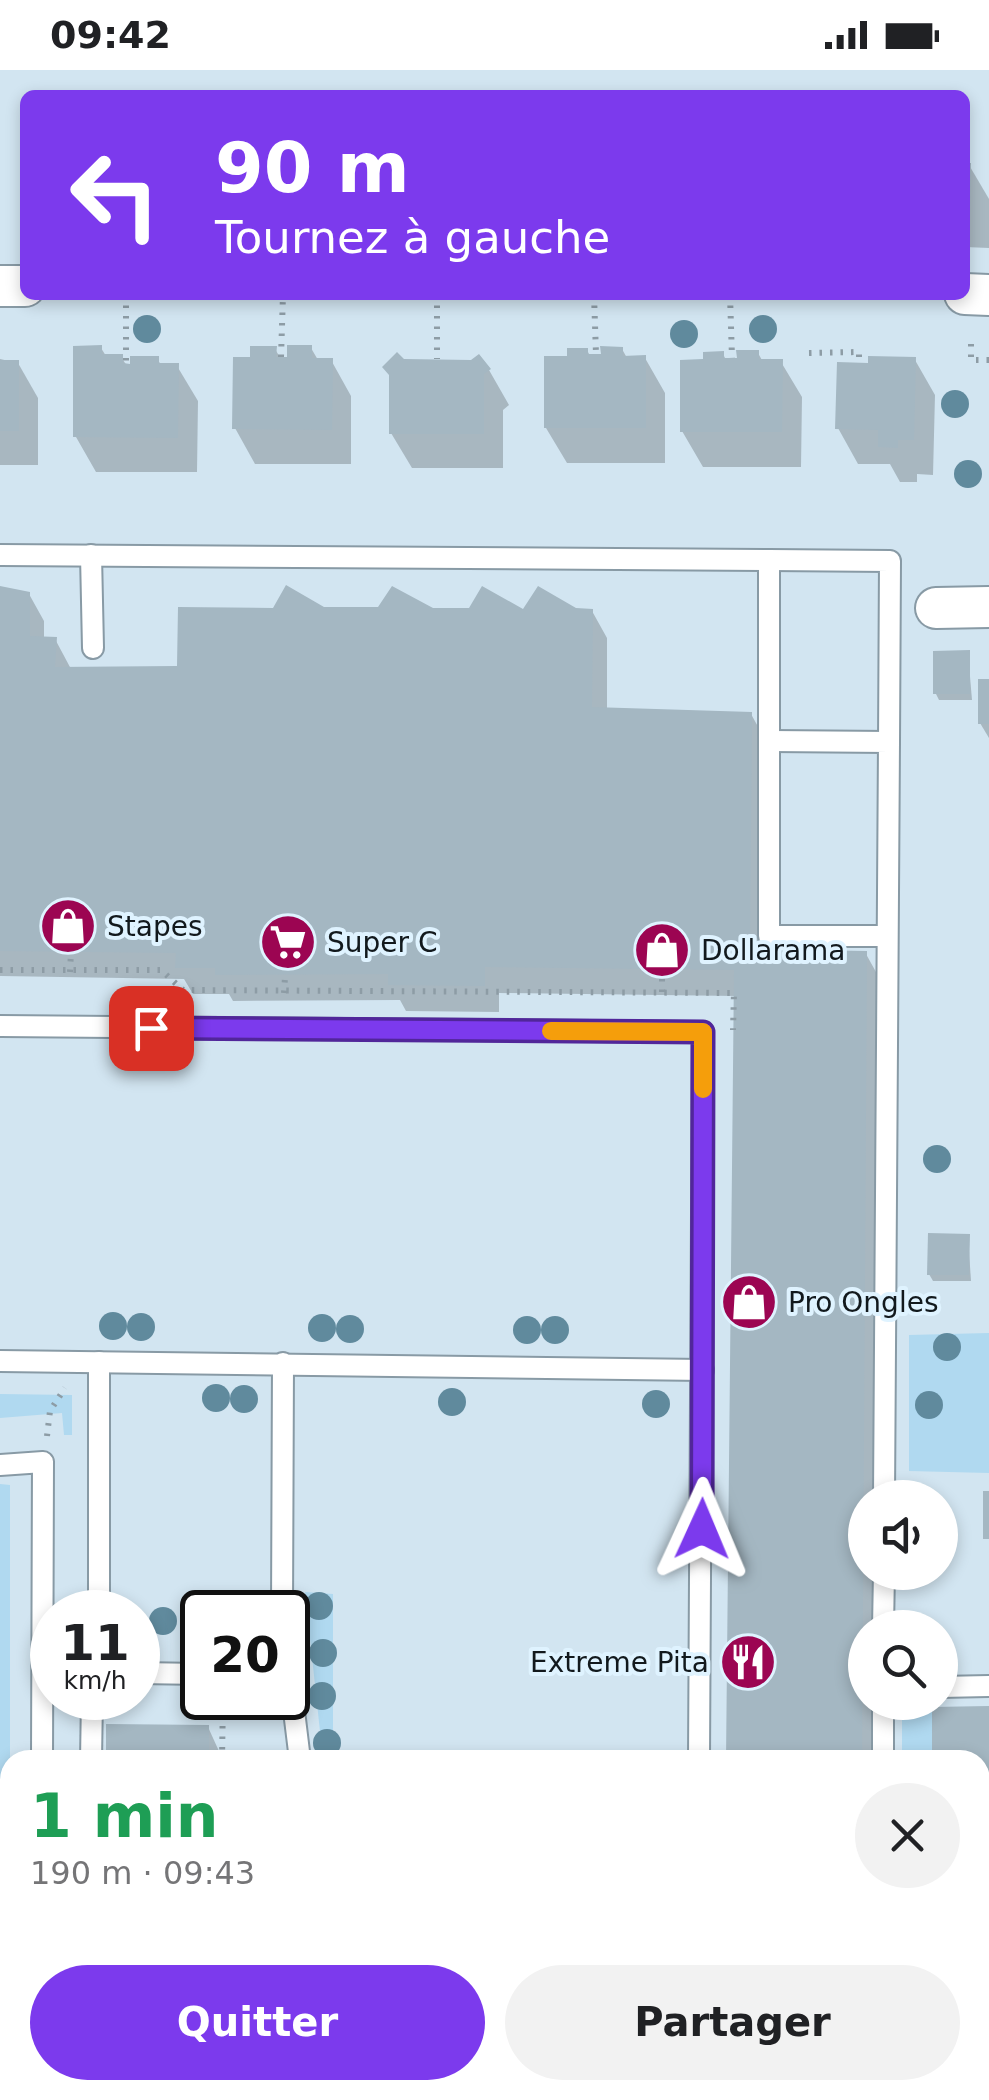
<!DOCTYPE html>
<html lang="fr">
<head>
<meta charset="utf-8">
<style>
	body { margin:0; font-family:"DejaVu Sans",sans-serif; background:#f2f2f2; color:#202124; height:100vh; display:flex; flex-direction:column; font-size:38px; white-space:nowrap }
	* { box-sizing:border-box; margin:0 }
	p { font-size:32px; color:#757577 }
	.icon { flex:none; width:55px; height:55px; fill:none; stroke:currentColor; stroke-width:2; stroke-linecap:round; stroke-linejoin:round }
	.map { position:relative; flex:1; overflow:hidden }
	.sheet { position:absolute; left:0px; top:1680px; width:990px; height:350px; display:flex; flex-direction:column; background:#fff; border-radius:30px 30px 0 0; box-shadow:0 5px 15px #0003 }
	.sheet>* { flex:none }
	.hud { position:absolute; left:20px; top:20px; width:950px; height:210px; border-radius:15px; box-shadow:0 5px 15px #0003; background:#7c3aed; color:#fff; overflow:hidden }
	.controls { position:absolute; left:848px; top:1410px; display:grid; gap:20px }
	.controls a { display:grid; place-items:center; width:110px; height:110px; border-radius:50%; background:#fff; box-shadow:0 5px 15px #0003; font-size:50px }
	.speed { position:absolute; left:30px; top:1520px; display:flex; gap:20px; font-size:50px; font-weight:700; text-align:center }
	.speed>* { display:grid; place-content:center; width:130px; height:130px; border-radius:50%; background:#fff; box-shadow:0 5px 15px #0003; line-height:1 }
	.speed small { font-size:25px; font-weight:400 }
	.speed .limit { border:5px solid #111; border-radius:15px; background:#fff; color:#111 }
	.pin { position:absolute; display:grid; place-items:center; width:85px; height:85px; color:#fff; margin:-42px; border-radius:20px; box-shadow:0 5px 15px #0006 }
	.me { position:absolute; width:110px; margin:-55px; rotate:1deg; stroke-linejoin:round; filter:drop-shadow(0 0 8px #0008) }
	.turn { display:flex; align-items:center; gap:35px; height:210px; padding:0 30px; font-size:45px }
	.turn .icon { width:130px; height:130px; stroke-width:2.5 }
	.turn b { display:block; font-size:70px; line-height:85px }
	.round { display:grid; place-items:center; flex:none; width:105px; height:105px; border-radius:52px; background:#f2f2f2 }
	.headline { display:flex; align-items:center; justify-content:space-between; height:170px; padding:0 30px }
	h1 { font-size:60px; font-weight:700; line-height:75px; color:#1e9e55 }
	.primary-button { display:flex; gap:20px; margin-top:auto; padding:20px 30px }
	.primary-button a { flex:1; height:115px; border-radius:60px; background:#7c3aed; color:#fff; font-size:40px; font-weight:700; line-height:115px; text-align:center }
	.primary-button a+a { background:#f2f2f2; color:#202124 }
	.status { display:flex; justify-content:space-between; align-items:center; height:70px; padding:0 50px; background:#fff; direction:ltr }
	.status svg { height:28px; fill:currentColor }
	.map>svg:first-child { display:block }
	.green { fill:#b0d9f0 }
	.shadow { fill:#0003 }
	.building { fill:#a4b7c2 }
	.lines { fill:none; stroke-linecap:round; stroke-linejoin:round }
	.service-casing { stroke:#889aa5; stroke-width:24 }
	.minor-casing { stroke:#889aa5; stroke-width:44 }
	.primary-casing { stroke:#a46b7e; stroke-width:59 }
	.path { stroke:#8d9ca5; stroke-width:6; stroke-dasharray:2.5 8; stroke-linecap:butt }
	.service { stroke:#fff; stroke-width:20 }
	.minor { stroke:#fff; stroke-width:40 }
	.primary { stroke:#f7c1d1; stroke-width:55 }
	.tree { fill:#608a9d }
	.route-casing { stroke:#51269a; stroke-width:25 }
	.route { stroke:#7c3aed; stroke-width:18 }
	.slow { stroke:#f59e0b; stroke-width:18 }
	.labels { text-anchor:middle; stroke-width:8; stroke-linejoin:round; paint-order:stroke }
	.poi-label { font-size:28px; fill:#12191d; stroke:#dff3ff; text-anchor:start }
</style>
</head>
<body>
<div class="status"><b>09:42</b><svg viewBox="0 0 49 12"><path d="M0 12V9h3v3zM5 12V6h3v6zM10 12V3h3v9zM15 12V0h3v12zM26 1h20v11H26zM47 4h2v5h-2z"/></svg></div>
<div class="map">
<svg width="989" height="2030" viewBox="0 0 989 2030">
	<rect width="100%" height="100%" fill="#d2e5f1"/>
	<g class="green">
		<path d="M989 1263V1403L909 1401V1265Z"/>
		<path d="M0 1324 72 1325V1365H64L62 1343 0 1348Z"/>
		<path d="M0 1414 10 1415V1800H0Z"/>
		<path d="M305 1522 333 1524V1680L356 1681 355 1687 327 1686 322 1680Z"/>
		<path d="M902 1633H936L932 1637V1690H902Z"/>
	</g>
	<g class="shadow">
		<path d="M965 95H969L989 129V178L965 177Z"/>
		<path d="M101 278 106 286 121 287 127 296 157 289 162 296H177L198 331 197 402H96L76 367Z"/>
		<path d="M311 278 318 290H331L351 326V394H255L235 358 252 290 275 279 281 289H289Z"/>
		<path d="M622 279 627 288H645L665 323V393H567L546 358 570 288 587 280 590 286H603Z"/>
		<path d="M758 283 763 292H781L802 327 801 397H703L682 361 706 292 723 284 726 290H739Z"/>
		<path d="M0 289 18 293 38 328V395H0Z"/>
		<path d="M915 290 935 325 933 405 917 404V412H900L890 394H858L838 358 870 295Z"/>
		<path d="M403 291 489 300 509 335 503 340V398H412L391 363Z"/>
		<path d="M0 518 29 524 44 551V569H55L71 599H179L323 540 592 541 607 568V640L751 644 766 671 764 882 866 884 881 911 878 1428H865V1502H878L877 1558H865V1632H877L876 1690H729L736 926 499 923V942L406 941 400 930 233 931 229 924H193L184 909 0 906Z"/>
		<path d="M968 583 972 630H939L936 624Z"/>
		<path d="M989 611V668L980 653Z"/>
		<path d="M968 1166 971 1211H933L929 1204Z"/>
		<path d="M989 1639V1799H980V1690H934Z"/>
		<path d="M208 1657 223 1690H108Z"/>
		<path d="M961 2025H972L975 2030H961Z"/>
	</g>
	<g class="building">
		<path d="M965 93H971L970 143H965Z"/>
		<path d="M102 275V284H123V293L130 294V286H159V293H179L178 368 73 367V276Z"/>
		<path d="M287 275H312V288H333L332 360 232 359 233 287H250V276H277L276 287H287Z"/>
		<path d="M600 276 623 277V286L646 285V358H544V286H567V278H588V284H601Z"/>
		<path d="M736 280H759V289H783L782 362H680V290L703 289V282L724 281V288H737Z"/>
		<path d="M397 282 404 289 471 290 479 284 491 299 484 304V364H389V305L382 297Z"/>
		<path d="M868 286 916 287 914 370H898V378L878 377V360L835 359 837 292 868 293Z"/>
		<rect x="0" y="290" width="19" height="71"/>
		<path d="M286 515 324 537H378L392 516 433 538H469L482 516 523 539 538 516 576 538 593 539 592 637 752 642 750 879 867 881 862 1690H726L734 900 485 897V916L388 915V904L215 905V898H175L176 883 0 881V516L30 522V566L57 567 55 597 177 596 178 537 273 538Z"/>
		<path d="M970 580V624H933V581Z"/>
		<rect x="978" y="609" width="11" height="45"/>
		<path d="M928 1163 970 1164 969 1205H927Z"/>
		<rect x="983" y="1421" width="6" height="48"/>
		<path d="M989 1636V1773H980V1690H932V1637Z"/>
		<path d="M106 1654 209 1655V1690H106Z"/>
	</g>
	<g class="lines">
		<g class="service-casing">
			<g id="service">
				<path d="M0 485 769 490V866H887"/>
				<path d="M91 485 93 578"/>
				<path d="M769 490 890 491 889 672"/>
				<path d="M771 671 889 672 884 1428"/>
				<path d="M0 956 703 962 699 1690"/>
				<path d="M0 1291 703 1300"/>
				<path d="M0 1395 43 1392 42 1690"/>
				<path d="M99 1524V1292"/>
				<path d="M282 1542 283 1293"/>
				<path d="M883 1558 884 1502"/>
				<path d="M288 1592 300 1690"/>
				<path d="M138 1603 202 1604"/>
				<path d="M940 1617 989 1616"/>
				<path d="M91 1690 92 1628"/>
				<path d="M883 1690V1632"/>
				<path d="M0 1985 10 1986"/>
				<path d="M980 1998H989"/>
				<path d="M338 2020V2030"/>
				<path d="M498 2020V2030"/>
				<path d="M823 2020V2030"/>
				<path d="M592 2030V2020"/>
			</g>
		</g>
		<g class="minor-casing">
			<g id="minor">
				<path d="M0 216H25"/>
				<path d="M965 224 989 225"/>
				<path d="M936 538 989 537"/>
				<path d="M269 2020V2030"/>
				<path d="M702 2020V2030"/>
			</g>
		</g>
		<g class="primary-casing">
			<g id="primary">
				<path d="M0 1831 10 1832"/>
				<path d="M980 1851H989"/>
				<path d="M0 1899H10"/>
				<path d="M980 1922H989"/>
			</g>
		</g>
		<g class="path">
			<path d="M126 225V294"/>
			<path d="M437 225V289"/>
			<path d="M594 225 596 284"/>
			<path d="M730 225 732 288"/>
			<path d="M971 274V290H989"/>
			<path d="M809 283 859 282V292"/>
			<path d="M281 287 283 225"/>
			<path d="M0 900H161L183 920 734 923 733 960"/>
			<path d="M70 902 71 882"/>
			<path d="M662 922V899"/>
			<path d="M284 923 285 907"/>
			<path d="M47 1366 50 1341 65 1318"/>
			<path d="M222 1690 223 1628"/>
			<path d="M980 1776 989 1781"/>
			<path d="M849 2024 958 2025V2020"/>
			<path d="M81 2030V2020"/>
			<path d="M181 2030V2020"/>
			<path d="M377 2030V2020"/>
		</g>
		<use href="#service" class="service"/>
		<use href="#minor" class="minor"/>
		<use href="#primary" class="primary"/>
	</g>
	<g class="tree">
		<circle cx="147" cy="259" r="14"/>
		<circle cx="763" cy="259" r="14"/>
		<circle cx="684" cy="264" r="14"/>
		<circle cx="955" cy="334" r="14"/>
		<circle cx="968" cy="404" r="14"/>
		<circle cx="937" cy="1089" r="14"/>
		<circle cx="113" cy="1256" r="14"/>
		<circle cx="141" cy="1257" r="14"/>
		<circle cx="322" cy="1258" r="14"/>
		<circle cx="350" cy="1259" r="14"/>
		<circle cx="527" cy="1260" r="14"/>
		<circle cx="555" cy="1260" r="14"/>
		<circle cx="947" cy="1277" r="14"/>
		<circle cx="216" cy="1328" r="14"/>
		<circle cx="244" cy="1329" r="14"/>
		<circle cx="452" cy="1332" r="14"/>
		<circle cx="656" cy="1334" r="14"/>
		<circle cx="929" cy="1335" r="14"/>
		<circle cx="319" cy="1536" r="14"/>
		<circle cx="163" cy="1551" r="14"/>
		<circle cx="323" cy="1583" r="14"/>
		<circle cx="322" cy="1626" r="14"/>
		<circle cx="327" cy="1673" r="14"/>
	</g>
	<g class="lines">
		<g class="route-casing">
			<path id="route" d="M151 958 703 962 702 1459"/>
		</g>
		<use href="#route" class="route"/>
		<path class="slow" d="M551 961 703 962V1019"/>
	</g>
	<defs>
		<g id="shop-disc" transform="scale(2.875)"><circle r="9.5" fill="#9c0552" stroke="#dff3ff"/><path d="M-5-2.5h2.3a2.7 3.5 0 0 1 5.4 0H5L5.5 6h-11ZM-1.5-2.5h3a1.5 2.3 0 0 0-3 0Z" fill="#fff"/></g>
		<g id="supermarket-disc" transform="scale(2.875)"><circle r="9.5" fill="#9c0552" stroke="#dff3ff"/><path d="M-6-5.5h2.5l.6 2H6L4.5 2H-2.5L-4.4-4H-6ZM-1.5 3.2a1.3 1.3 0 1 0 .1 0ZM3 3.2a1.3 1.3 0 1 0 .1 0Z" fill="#fff"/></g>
		<g id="restaurant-disc" transform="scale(2.875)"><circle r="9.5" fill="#9c0552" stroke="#dff3ff"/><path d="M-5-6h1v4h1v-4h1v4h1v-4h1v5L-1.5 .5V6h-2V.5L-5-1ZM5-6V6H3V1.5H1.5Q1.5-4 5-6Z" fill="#fff"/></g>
	</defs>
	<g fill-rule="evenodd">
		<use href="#shop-disc" x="68" y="856"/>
		<use href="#supermarket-disc" x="288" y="872"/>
		<use href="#shop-disc" x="662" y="880"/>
		<use href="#shop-disc" x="749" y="1232"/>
		<use href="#restaurant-disc" x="748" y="1592"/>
	</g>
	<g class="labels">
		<g class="poi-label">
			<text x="107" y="866">Stapes</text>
			<text x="327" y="882">Super C</text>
			<text x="701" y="890">Dollarama</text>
			<text x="788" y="1242">Pro Ongles</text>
			<text x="709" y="1602" text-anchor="end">Extreme Pita</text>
		</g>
	</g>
</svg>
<div class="controls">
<a><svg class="icon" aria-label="sound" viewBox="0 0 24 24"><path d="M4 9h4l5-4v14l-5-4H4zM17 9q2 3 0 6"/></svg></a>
<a><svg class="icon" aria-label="search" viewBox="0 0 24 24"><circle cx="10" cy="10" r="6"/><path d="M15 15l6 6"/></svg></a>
</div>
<div class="speed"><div>11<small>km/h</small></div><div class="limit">20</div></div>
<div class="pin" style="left:151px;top:958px;background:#d93025"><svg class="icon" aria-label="arrive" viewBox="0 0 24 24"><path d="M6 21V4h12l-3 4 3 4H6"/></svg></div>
<svg class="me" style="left:702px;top:1459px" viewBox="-20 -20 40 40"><path d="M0-17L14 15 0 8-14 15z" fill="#7c3aed" stroke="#fff" stroke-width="4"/></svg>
<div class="hud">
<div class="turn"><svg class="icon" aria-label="left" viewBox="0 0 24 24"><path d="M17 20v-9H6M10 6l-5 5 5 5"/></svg><div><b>90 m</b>Tournez à gauche</div></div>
</div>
<section class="sheet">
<div class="headline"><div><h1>1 min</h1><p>190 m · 09:43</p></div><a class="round"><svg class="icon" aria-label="close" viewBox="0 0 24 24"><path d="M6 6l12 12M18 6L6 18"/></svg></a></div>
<div class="primary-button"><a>Quitter</a><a>Partager</a></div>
</section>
</div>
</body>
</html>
